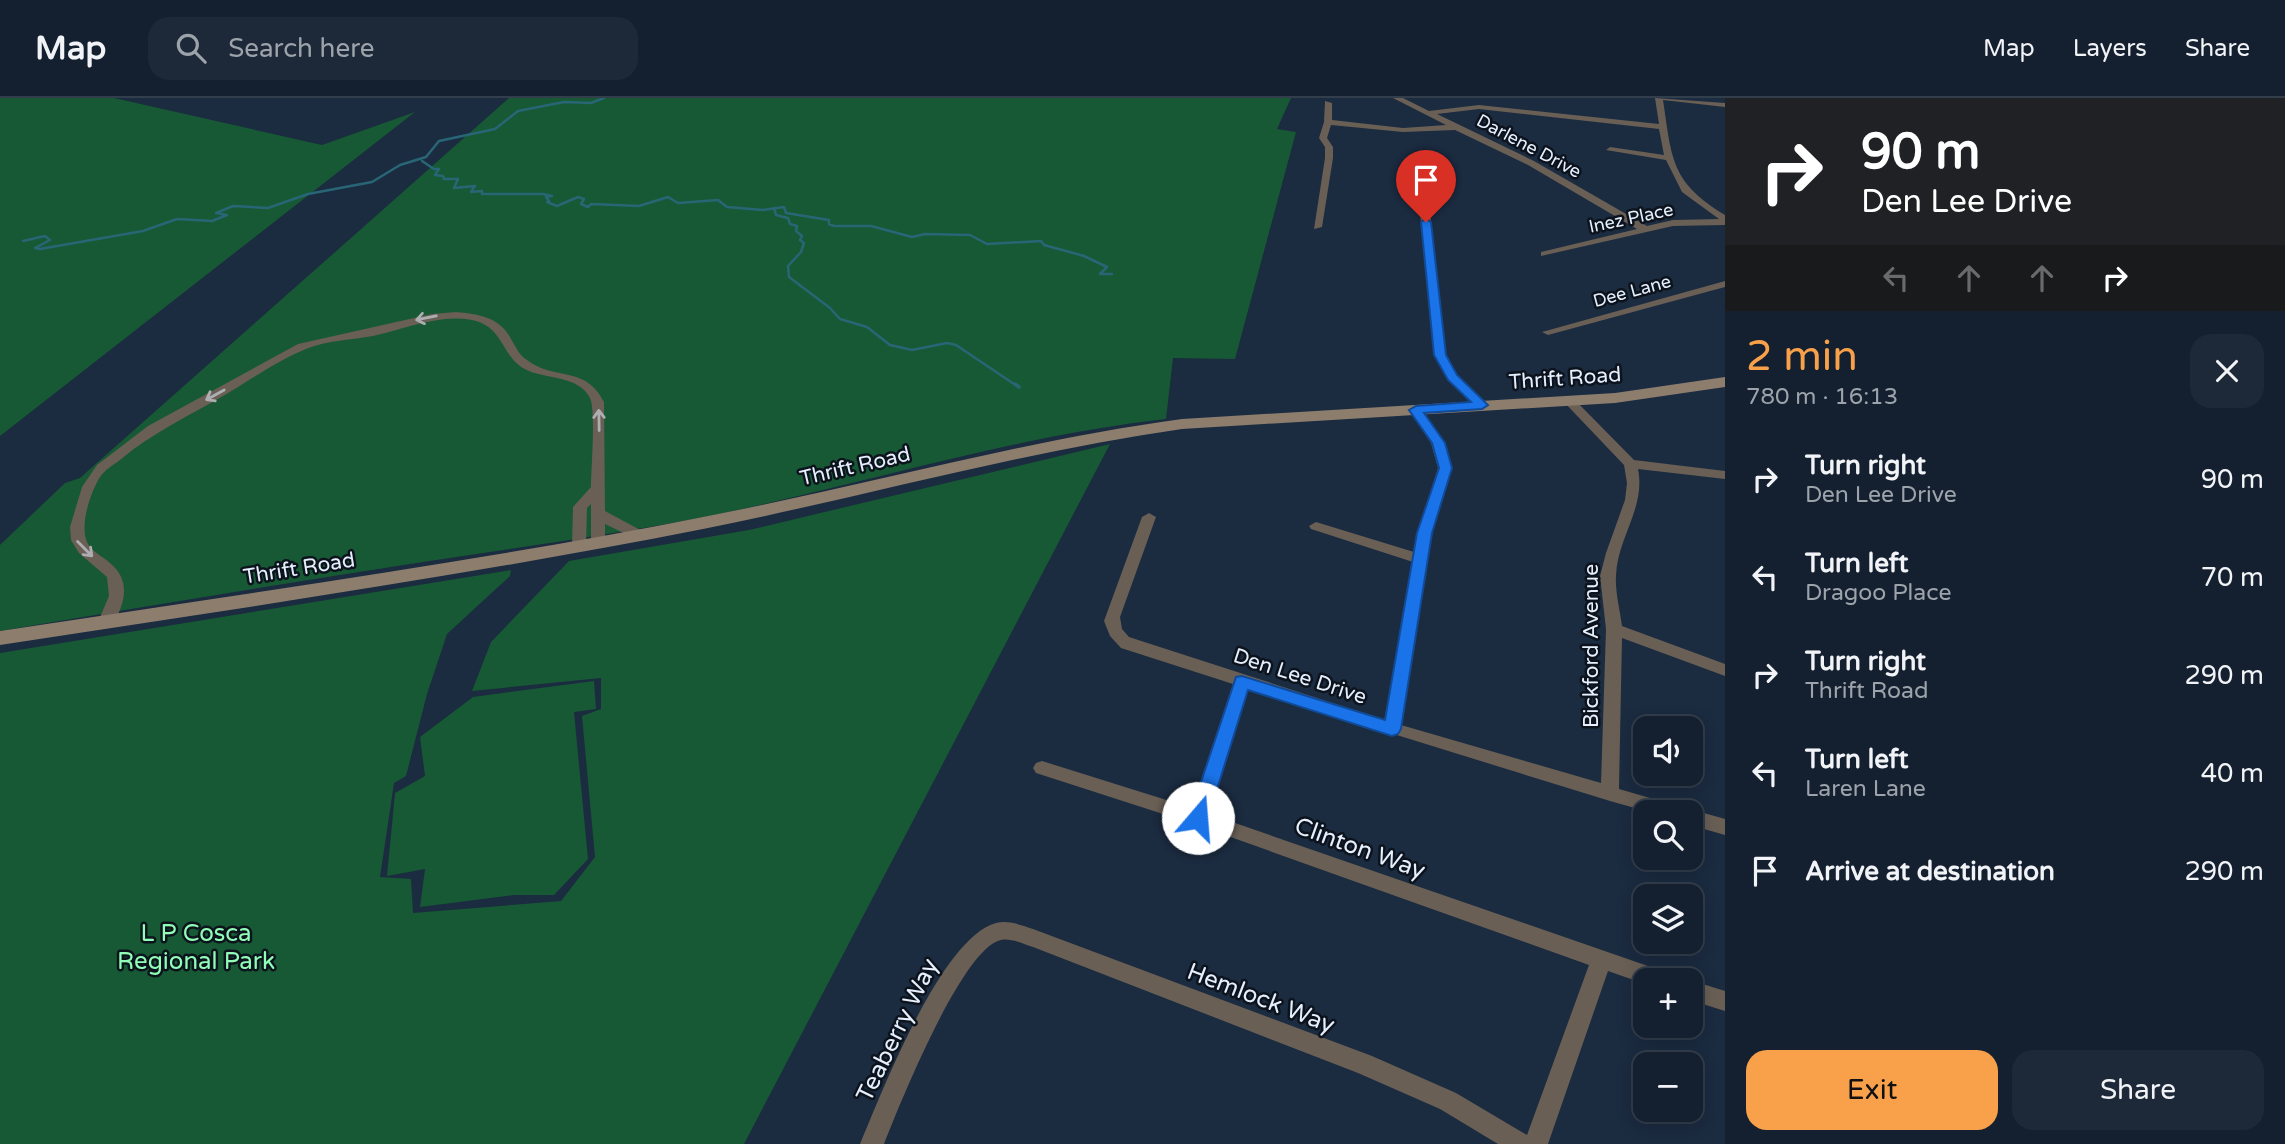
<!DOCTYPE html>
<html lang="en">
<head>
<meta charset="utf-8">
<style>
	body { margin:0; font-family:"Varela Round",sans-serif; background:#1d2838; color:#f1f3f6; height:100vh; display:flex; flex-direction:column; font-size:26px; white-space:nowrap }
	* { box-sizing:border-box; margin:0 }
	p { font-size:23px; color:#9da3ab }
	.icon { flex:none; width:38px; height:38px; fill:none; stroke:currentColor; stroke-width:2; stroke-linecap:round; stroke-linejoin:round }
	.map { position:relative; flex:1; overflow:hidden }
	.details { display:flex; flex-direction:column; background:#142030; width:560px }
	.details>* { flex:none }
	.hud { background:#202124; color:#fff; overflow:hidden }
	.controls { position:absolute; left:1633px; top:618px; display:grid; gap:14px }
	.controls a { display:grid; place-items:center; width:70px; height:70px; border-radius:14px; background:#142030; box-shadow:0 4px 18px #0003,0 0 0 2px #333e4c; font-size:35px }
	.pin { position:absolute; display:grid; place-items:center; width:60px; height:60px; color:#fff; margin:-72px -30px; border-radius:50% 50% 50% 0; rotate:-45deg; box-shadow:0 0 7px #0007 }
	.pin .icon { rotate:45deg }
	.me { position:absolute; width:77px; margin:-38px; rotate:18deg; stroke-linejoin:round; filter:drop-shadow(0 0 5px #0008) }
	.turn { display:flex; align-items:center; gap:24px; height:147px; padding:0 21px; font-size:32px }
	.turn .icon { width:91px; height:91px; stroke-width:2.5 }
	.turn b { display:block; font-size:49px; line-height:60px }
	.lanes { display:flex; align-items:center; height:66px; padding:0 21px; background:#0003; justify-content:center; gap:35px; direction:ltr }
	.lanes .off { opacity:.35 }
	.round { display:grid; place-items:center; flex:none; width:74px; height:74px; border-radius:21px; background:#1d2838 }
	.summary { display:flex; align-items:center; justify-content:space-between; height:119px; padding:0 21px }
	h1 { font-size:42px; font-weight:600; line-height:52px; color:#f8a14a }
	.cta { display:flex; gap:14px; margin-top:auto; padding:14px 21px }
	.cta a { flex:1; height:80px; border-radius:21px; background:#f8a14a; color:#111; font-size:28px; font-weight:600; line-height:80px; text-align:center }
	.cta a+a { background:#1d2838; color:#f1f3f6 }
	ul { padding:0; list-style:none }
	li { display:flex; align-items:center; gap:21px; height:98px; padding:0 21px }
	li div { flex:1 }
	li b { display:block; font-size:26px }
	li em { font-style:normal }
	header { display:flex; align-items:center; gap:42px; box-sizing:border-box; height:98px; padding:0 35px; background:#142030; border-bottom:2px solid #333e4c }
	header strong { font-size:33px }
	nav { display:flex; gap:38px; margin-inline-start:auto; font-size:24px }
	.search { width:490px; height:63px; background:#1d2838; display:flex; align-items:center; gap:18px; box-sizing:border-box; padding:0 24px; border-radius:21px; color:#9da3ab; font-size:26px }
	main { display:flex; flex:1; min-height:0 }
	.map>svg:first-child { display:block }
	.green { fill:#175934 }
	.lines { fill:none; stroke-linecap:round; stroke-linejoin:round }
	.stream-far1 { stroke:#286676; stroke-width:2.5 }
	.stream { stroke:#286676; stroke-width:3.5 }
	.street { fill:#695f55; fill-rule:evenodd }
	.secondary { fill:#8c7d6d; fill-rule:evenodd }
	.oneway { stroke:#adaeb1 }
	.route { fill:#1a73e8; stroke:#114b97; stroke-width:2 }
	.labels { text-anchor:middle; stroke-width:5; stroke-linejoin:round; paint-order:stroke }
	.far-street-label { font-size:18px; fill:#e5effd; stroke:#0c131c }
	.street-label { font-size:21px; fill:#e5effd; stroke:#0c131c }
	.near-street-label { font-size:24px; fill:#e5effd; stroke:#0c131c }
	.near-park-label { font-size:24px; fill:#90feb7; stroke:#0c131c }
</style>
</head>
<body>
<header>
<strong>Map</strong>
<div class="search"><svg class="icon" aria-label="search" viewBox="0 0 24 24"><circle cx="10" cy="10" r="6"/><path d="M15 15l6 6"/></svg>Search here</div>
<nav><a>Map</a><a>Layers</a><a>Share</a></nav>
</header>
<main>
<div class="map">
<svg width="1725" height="1046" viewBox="0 0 1725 1046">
	<rect width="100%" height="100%" fill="#1b2b40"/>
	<g class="green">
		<path d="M0 0H114L322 47 415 14 0 338Z"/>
		<path d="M509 0H1291L1277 31 1296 34 1235 261 1173 260 1166 321C1006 339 852 390 694 421 604 438 513 450 423 464 281 486 141 509 0 533V447L65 385 80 380Z"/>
		<path d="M1110 346 744 1046H0V555L511 472 510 478 447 536 427 596 406 678 394 685 380 779 411 781 413 815 561 803 595 759 582 618 601 611V580L472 593 491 544 569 463 749 432Z"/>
		<path d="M594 583 596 611 574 614 588 761 554 797H514L420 809 425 771 387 778 395 695 425 678 420 639 473 599Z"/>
	</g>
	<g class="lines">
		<g class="stream-far1">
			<path d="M422 63 434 71H439L435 77 443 78 444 81H458L454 90 475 88 471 94 482 93V96H543L552 98 546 99 549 103 547 104 557 108 578 99 584 101 581 106 588 109 591 106 639 108 668 99 678 105 718 102 727 109 763 112 784 109 786 115 829 122V126L834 128H871L912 139 925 136 970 137 987 146 1041 143 1044 147 1084 158 1107 169 1100 176H1112"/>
			<path d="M774 110 776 117 788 120 790 126 797 128 796 133 802 138 800 142 804 145 801 154 788 168 789 179 830 210 840 221 867 229 890 247 912 252 947 245 956 247 1017 288"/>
			<path d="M23 143 45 138 50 142 35 150 40 151 143 133 177 121 212 123 227 117 216 115 233 108 268 110 308 96 372 84 400 67 426 59 439 43 495 31 518 13 564 4 591 5 604 0"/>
		</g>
		<path class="stream" d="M1015 286 1019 289"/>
		<g class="street">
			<path d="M1393 0H1403L1429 13 1479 7 1659 26 1655 0 1725 5V9L1663 2C1672 62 1671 84 1725 117V127L1673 128 1541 158V154L1637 131 1528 67 1455 32 1403 34 1331 27 1327 40 1333 49V60L1322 129 1314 131 1325 60V49L1319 40 1324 24 1325 3 1332 5V22L1403 30 1446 27ZM1479 11 1659 31 1664 57 1610 49 1606 52 1666 62 1682 94 1719 121 1673 122 1647 128 1534 63 1437 16Z"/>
			<path d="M1424 102 1429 105 1446 257 1457 277 1486 304V310H1478L1448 282 1434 257 1419 105Z"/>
			<path d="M1725 183V189L1548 237 1542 234Z"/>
			<path d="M456 214C478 216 500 219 511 241 516 249 519 257 527 262 554 283 586 267 604 304L605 413 644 434 646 437 644 440H634L605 426V445L598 450 593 448 591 445V406L587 410 586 447 579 452 572 447 573 409 591 389C591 372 596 312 590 300 579 278 548 281 529 273 500 261 506 229 472 222 438 216 406 231 373 238 351 242 328 242 306 251 276 263 251 282 223 298 187 319 152 335 120 362 113 367 105 372 100 379 90 395 77 433 90 449 96 456 105 460 111 466 132 484 124 507 112 528H100L98 524 109 498 107 479 79 455 71 442 70 429 82 389 97 367 148 328 298 246 432 216Z"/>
			<path d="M1569 299 1573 300 1634 362 1725 373V381L1638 371C1646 410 1617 440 1616 478 1615 494 1620 512 1622 528L1725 566V578L1622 540 1619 691 1681 709 1683 714 1690 711 1725 721V737L1690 727V714H1649L1610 703 1248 591 1209 716 1668 875 1671 882H1645V886L1608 873 1548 1046H1498L1440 1011 1358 975 1033 849C1024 846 1011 840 1001 842 962 850 899 1008 884 1046H860C882 994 941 840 996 825 1008 822 1022 827 1033 831L1372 958 1456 995 1527 1037 1589 867 1194 726 1036 675 1033 670 1036 665 1042 663 1192 710 1233 586 1121 550 1110 538 1104 523 1142 419 1149 415 1156 419 1120 519 1122 531 1129 539 1385 622 1413 464 1311 431 1309 428 1316 424 1414 454 1418 435 1438 370 1431 345 1410 312 1416 308 1420 309 1445 345 1452 370 1432 435 1401 627 1601 685 1606 531 1600 478 1606 455 1625 402 1627 385 1624 367 1563 303Z"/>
			<path d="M1690 882 1725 893V913L1690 902Z"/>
		</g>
		<path class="secondary" d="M1725 279V289L1615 305 1182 331C1020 354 863 399 703 431 470 477 235 511 0 547V533C235 497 470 465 703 419 863 388 1020 343 1182 321L1615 295Z"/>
	</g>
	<defs><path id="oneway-shaft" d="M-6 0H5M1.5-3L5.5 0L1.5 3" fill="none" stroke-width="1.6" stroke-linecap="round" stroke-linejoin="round" transform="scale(1.75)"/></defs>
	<g class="oneway">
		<use href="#oneway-shaft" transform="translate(426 220) rotate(169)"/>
		<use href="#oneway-shaft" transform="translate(215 297) rotate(151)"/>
		<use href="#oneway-shaft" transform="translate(599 322) rotate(-91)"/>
		<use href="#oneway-shaft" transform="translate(85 451) rotate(45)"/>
	</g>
	<path class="route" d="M1426 121 1431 124 1446 257 1457 277 1488 307 1482 311 1424 315 1445 345 1452 370 1432 435 1401 631 1398 636 1392 638 1248 592 1208 720 1205 726 1198 728 1192 726 1189 720 1236 579 1242 578 1385 622 1417 435 1439 370 1432 345 1409 312 1416 308 1471 304 1448 282 1434 257 1421 124Z"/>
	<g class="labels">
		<g class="far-street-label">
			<text transform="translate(1529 48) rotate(28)" y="6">Darlene Drive</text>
			<text transform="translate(1631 120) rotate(-12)" y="6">Inez Place</text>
			<text transform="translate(1632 193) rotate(-15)" y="6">Dee Lane</text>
		</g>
		<g class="street-label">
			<text transform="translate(1565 280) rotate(-4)" y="7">Thrift Road</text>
			<text transform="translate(855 368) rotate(-13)" y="7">Thrift Road</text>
			<text transform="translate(299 470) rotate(-9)" y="7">Thrift Road</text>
			<text transform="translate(1591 548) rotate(-90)" y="7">Bickford Avenue</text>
			<text transform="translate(1300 578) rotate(18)" y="7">Den Lee Drive</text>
		</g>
		<g class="near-street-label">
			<text transform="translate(1360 750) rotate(20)" y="8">Clinton Way</text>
			<text transform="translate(1261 900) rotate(21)" y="8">Hemlock Way</text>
			<text transform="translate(897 932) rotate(-64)" y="8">Teaberry Way</text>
		</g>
		<g class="near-park-label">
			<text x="196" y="843">L P Cosca<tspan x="196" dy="28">Regional Park</tspan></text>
		</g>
	</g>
</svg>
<div class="controls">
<a><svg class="icon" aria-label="sound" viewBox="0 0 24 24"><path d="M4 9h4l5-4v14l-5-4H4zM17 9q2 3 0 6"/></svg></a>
<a><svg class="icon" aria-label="search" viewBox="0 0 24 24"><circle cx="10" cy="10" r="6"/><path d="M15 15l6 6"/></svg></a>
<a><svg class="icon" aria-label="layers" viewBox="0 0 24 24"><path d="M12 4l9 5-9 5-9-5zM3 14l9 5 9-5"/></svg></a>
<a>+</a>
<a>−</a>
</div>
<div class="pin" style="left:1426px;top:124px;background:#d93025"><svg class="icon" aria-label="arrive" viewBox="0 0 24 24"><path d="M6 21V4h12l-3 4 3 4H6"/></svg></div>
<svg class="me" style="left:1198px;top:720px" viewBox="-20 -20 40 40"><circle r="19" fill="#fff"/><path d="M0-13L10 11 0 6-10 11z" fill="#1a73e8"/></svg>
</div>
<section class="details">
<div class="hud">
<div class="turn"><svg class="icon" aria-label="right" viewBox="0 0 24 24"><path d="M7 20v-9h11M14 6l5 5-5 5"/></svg><div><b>90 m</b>Den Lee Drive</div></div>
<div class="lanes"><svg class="icon off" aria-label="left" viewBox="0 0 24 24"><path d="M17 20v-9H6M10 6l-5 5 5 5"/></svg><svg class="icon off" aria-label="ahead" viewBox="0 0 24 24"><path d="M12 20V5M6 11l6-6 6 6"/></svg><svg class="icon off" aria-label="ahead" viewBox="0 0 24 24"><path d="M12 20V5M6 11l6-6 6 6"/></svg><svg class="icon" aria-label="right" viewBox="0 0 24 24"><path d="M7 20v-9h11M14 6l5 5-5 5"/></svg></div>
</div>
<div class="summary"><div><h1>2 min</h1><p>780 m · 16:13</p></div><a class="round"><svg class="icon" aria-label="close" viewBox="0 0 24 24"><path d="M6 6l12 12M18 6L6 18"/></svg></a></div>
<ul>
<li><svg class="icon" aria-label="right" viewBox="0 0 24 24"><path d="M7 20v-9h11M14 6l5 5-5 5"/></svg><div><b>Turn right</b><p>Den Lee Drive</p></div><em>90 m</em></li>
<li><svg class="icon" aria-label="left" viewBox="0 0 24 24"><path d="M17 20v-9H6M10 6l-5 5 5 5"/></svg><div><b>Turn left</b><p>Dragoo Place</p></div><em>70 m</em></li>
<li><svg class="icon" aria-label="right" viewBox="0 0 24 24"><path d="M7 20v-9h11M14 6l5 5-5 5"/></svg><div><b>Turn right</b><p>Thrift Road</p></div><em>290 m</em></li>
<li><svg class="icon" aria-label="left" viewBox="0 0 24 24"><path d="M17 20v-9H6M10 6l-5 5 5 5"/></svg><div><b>Turn left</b><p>Laren Lane</p></div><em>40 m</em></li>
<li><svg class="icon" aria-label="arrive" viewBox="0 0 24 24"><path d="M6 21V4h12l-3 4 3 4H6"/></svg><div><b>Arrive at destination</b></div><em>290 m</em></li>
</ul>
<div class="cta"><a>Exit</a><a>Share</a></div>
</section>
</main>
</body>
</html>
